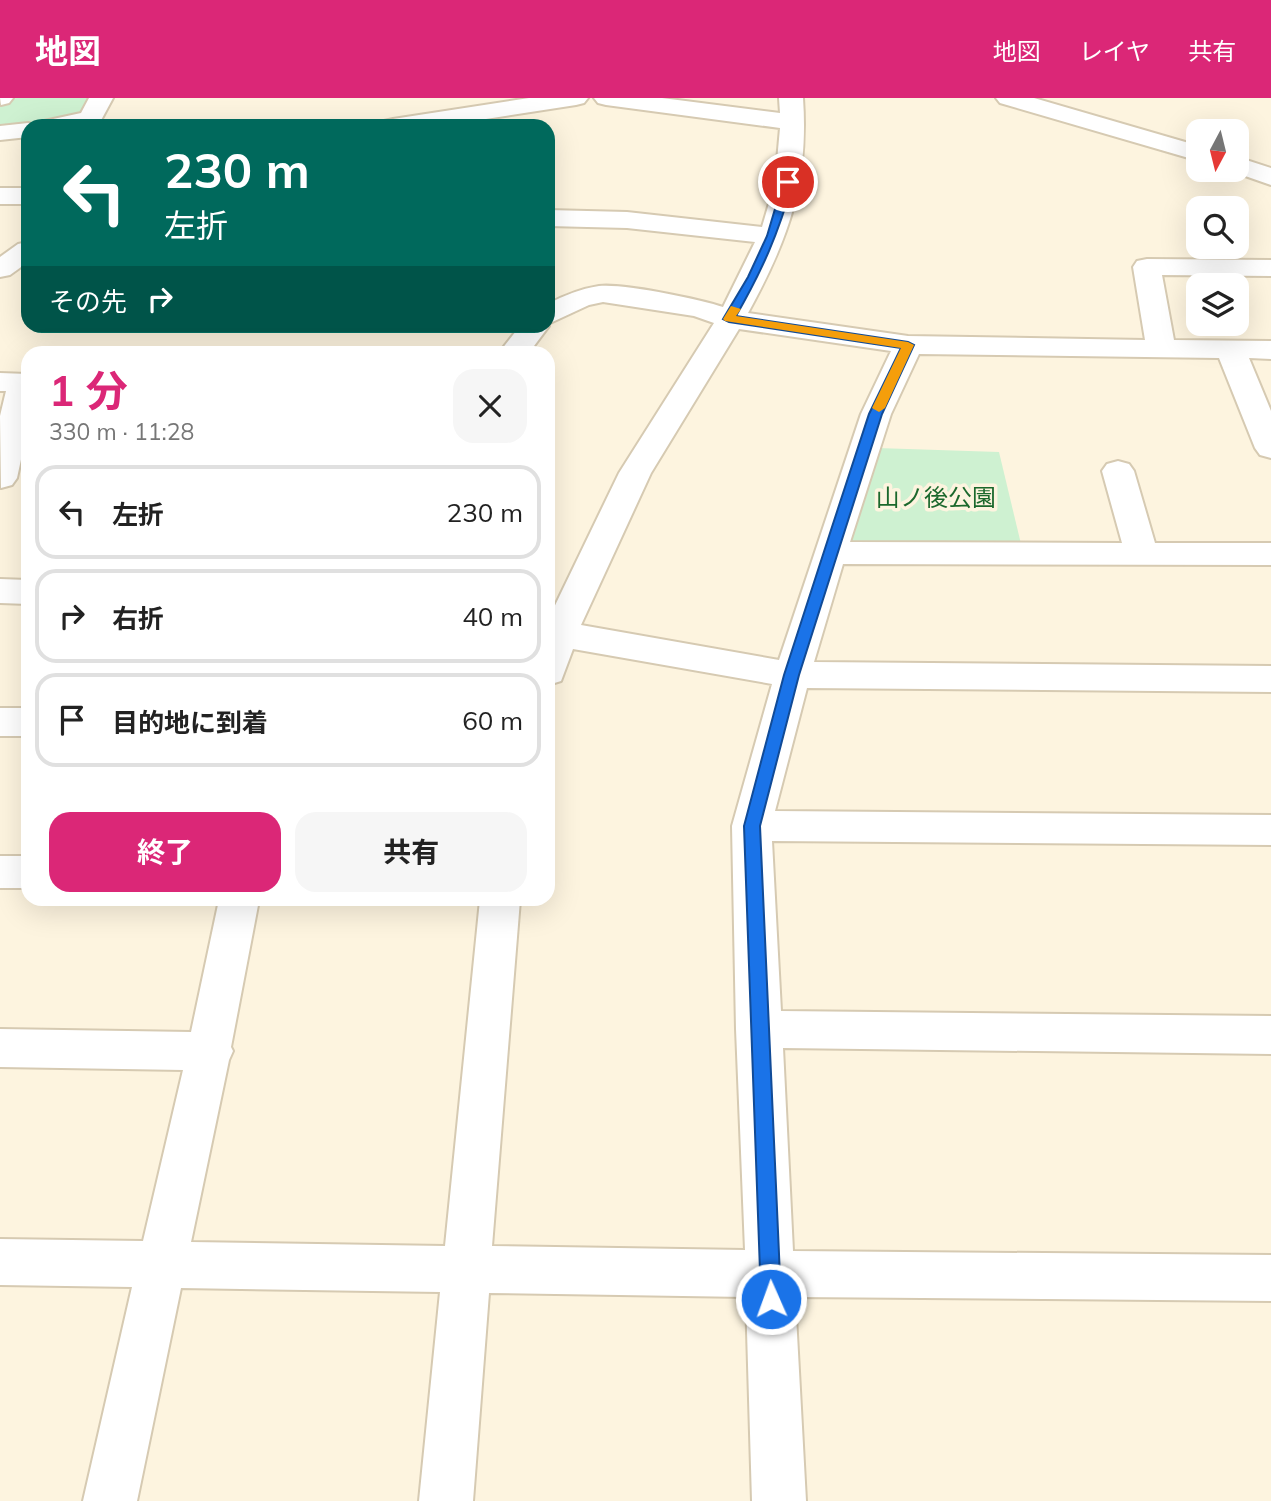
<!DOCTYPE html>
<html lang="ja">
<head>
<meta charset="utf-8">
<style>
	body { margin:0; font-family:Mulish,"Noto Sans JP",sans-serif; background:#f6f6f6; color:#222; height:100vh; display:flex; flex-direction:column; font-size:26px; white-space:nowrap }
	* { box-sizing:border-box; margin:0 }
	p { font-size:23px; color:#767676 }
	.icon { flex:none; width:38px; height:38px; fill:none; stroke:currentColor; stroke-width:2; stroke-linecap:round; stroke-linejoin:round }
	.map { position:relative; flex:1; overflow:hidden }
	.sheet { position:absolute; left:21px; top:248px; width:534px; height:560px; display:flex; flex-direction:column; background:#fff; border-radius:21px; box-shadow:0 7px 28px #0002 }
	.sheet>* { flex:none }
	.top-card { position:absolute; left:21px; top:21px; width:534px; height:214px; border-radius:21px; box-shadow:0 7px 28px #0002; background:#00695c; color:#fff; overflow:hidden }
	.needle { width:46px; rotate:187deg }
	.tools { position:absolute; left:1186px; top:21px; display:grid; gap:14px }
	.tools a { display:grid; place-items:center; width:63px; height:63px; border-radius:14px; background:#fff; box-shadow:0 7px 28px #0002; font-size:35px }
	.pin { position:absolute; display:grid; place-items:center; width:60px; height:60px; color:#fff; margin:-30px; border:4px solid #fff; border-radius:50%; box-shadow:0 2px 7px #0007 }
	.me { position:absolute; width:77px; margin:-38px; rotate:358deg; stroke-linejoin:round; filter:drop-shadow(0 0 5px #0008) }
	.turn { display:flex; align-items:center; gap:24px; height:147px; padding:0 28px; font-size:32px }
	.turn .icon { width:91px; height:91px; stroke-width:2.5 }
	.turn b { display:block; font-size:49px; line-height:60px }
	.then { display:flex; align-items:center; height:66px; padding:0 28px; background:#0003; gap:14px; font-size:26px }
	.round { display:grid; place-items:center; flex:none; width:74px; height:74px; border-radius:21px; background:#f6f6f6 }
	.summary { display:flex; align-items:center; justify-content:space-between; height:119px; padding:0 28px }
	h1 { font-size:42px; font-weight:700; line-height:52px; color:#db2777 }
	.action { display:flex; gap:14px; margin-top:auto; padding:14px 28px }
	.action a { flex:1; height:80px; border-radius:21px; background:#db2777; color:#fff; font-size:28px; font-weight:700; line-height:80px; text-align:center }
	.action a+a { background:#f6f6f6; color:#222 }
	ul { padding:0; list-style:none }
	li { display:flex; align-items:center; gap:21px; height:94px; margin:0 14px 10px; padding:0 14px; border:4px solid #e0e0e0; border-radius:21px }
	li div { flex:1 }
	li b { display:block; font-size:26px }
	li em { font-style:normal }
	header { display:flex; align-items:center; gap:42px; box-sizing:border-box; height:98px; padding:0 35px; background:#db2777; color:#fff }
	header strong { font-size:33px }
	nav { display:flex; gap:38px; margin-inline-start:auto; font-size:24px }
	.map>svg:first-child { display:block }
	.green { fill:#cef1d1 }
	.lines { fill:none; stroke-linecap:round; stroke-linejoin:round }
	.minor-casing { stroke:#d6cab2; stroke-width:4 }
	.minor { fill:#fff; fill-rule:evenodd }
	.route { fill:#1a73e8; stroke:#114b97; stroke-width:2 }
	.slow { fill:#f59e0b }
	.labels { text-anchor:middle; stroke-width:7; stroke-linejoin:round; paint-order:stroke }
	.park-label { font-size:24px; fill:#1b682c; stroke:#fdf4df }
</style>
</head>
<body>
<header>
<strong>地図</strong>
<nav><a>地図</a><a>レイヤ</a><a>共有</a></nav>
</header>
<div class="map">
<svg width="1271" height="1403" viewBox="0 0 1271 1403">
	<rect width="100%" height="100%" fill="#fdf4df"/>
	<g class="green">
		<path d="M18 0H95L86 20 0 29V1Z"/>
		<path d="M877 350 999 354 1021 446 846 449Z"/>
	</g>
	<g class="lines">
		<g class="minor-casing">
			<g id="minor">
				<path d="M0 0H13L9 5 1 7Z"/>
				<path d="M89 0H113L99 26 41 28 44 23 81 15Z"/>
				<path d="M529 0H588L584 5 576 7 441 28H381L384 23 393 21Z"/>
				<path d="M594 0H662L780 15 779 0H803C809 85 788 142 748 215L908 238 1145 242 1133 169 1137 163 1147 161 1271 162V178L1162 177 1174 242 1271 243V261L1249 260 1271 313V360L1260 357 1255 350 1219 260 919 256 891 316 850 444 1122 445 1102 373 1107 366 1118 363 1129 366 1134 373 1155 445H1271V467L843 466 814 564 1271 568V594L807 590 775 713 1271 717V747L772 743 781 913 1271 918V956L783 950 793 1153 1271 1157V1203L795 1199 806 1403H752L746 1199 489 1195 473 1403H419L440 1194 181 1190 137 1403H83L132 1189 0 1187V1141L143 1143 183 972 0 969V931L191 934 219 802H259L231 949 233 953 229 962 191 1144 445 1148 480 802H520L492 1148 745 1152 736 931 732 728 772 586 573 551 561 583 548 587V522L619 375 714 225 694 218 603 204 589 207 548 226V206C565 197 580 191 599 188 621 185 701 201 723 209L755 144 627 130 548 128V112L627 114 762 129 775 85 780 30 606 7 598 5ZM739 231 891 253 861 316 779 562 581 527 651 375Z"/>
				<path d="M996 0H1034L1199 48V63L1000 5Z"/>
				<path d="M28 25 38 28H28V39L0 42V28Z"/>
				<path d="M1237 59 1271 70V87L1228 72H1237Z"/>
				<rect x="0" y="90" width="28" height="16"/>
				<path d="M28 144V164L10 177 0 179V159L18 146Z"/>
				<path d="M548 226 549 228 528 256H498L520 228Z"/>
				<path d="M0 275 28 276V329L17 380 12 387 1 390 0 318 6 293H0Z"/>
				<path d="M0 481 28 482V506L0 505Z"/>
				<rect x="0" y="610" width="28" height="28"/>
				<rect x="0" y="758" width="28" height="32"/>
			</g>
		</g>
		<use href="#minor" class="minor"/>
	</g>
	<path class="route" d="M788 81 793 84C778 136 763 171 736 218L908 244 914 247 882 316 845 432 799 577 760 728 781 1201 778 1208 771 1211 764 1208 761 1201 744 728 784 577 831 432 869 316 901 250 729 224 723 221 748 179 767 138 783 84Z"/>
	<path class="slow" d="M731 208 741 211 736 218 908 244 914 247 885 310 879 314 872 310 901 250 725 223 723 221Z"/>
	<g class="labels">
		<g class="park-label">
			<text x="936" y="408">山ノ後公園</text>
		</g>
	</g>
</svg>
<div class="tools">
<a><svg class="needle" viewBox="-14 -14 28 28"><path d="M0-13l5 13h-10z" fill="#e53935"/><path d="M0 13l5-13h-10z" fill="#767676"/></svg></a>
<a><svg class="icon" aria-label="search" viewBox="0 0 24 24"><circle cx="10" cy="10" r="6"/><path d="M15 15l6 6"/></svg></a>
<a><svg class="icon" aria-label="layers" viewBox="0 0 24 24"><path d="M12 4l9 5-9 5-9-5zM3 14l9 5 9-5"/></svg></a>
</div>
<div class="pin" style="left:788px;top:84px;background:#d93025"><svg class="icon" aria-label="arrive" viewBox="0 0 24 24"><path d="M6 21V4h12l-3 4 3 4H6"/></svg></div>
<svg class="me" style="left:771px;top:1201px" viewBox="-20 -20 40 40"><circle r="17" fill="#1a73e8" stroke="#fff" stroke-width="3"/><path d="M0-11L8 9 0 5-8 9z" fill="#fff"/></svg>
<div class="top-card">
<div class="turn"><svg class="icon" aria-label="left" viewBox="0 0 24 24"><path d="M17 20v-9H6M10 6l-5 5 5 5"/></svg><div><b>230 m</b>左折</div></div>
<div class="then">その先<svg class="icon" aria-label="right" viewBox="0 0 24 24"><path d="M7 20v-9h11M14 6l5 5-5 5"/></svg></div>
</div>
<section class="sheet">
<div class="summary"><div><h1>1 分</h1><p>330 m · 11:28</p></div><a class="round"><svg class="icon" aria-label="close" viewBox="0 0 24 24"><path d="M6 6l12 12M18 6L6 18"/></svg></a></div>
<ul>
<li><svg class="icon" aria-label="left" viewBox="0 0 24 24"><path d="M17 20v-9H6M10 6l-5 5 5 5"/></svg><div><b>左折</b></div><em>230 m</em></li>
<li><svg class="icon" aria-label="right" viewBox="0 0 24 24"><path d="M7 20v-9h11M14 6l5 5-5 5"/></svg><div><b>右折</b></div><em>40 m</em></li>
<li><svg class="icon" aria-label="arrive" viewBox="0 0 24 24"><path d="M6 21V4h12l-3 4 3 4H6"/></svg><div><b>目的地に到着</b></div><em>60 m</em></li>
</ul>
<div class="action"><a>終了</a><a>共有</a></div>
</section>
</div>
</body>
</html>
